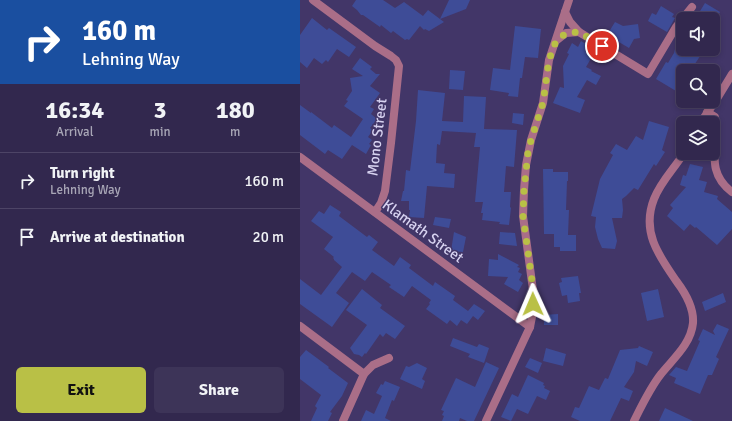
<!DOCTYPE html>
<html lang="en">
<head>
<meta charset="utf-8">
<style>
	body { margin:0; font-family:Signika,sans-serif; background:#3d3458; color:#f1f3f6; height:100vh; display:flex; flex-direction:column; font-size:15px; white-space:nowrap }
	* { box-sizing:border-box; margin:0 }
	p { font-size:13px; color:#a8a6b6 }
	.icon { flex:none; width:22px; height:22px; fill:none; stroke:currentColor; stroke-width:2; stroke-linecap:round; stroke-linejoin:round }
	.map { position:relative; flex:1; overflow:hidden }
	.panel { display:flex; flex-direction:column; background:#32284e; width:300px }
	.panel>* { flex:none }
	.guide { background:#1a4fa0; color:#fff; overflow:hidden }
	.tools { position:absolute; left:376px; top:12px; display:grid; gap:8px }
	.tools a { display:grid; place-items:center; width:44px; height:44px; border-radius:6px; background:#32284e; box-shadow:0 2px 6px #0003,0 0 0 1px #4d4466; font-size:20px }
	.pin { position:absolute; display:grid; place-items:center; width:34px; height:34px; color:#fff; margin:-17px; border:2px solid #fff; border-radius:50%; box-shadow:0 1px 4px #0007 }
	.me { position:absolute; width:44px; margin:-22px; rotate:359deg; stroke-linejoin:round; filter:drop-shadow(0 0 3px #0008) }
	.turn { display:flex; align-items:center; gap:14px; height:84px; padding:0 16px; font-size:18px }
	.turn .icon { width:52px; height:52px; stroke-width:2.5 }
	.turn b { display:block; font-size:28px; line-height:34px }
	.eta { display:flex; justify-content:space-evenly; align-items:center; height:68px; text-align:center }
	.eta b { font-size:24px; font-weight:800; line-height:28px }
	.primary-button { display:flex; gap:8px; margin-top:auto; padding:8px 16px }
	.primary-button a { flex:1; height:46px; border-radius:6px; background:#b9c046; color:#111; font-size:16px; font-weight:800; line-height:46px; text-align:center }
	.primary-button a+a { background:#3d3458; color:#f1f3f6 }
	ul { padding:0; list-style:none }
	li { display:flex; align-items:center; gap:12px; height:56px; padding:0 16px; border-top:1px solid #4d4466 }
	li div { flex:1 }
	li b { display:block; font-size:15px }
	li em { font-style:normal }
	main { display:flex; flex:1; min-height:0 }
	.map>svg:first-child { display:block }
	.building { fill:#3e4c97 }
	.lines { fill:none; stroke-linecap:round; stroke-linejoin:round }
	.street { stroke:#aa6e88; stroke-width:8 }
	.route { stroke:#b9c046; stroke-width:7; stroke-dasharray:0 12.6 }
	.labels { text-anchor:middle; stroke-width:3; stroke-linejoin:round; paint-order:stroke }
	.street-label { font-size:15px; fill:#d7d2f0; stroke:#423668 }
</style>
</head>
<body>
<main>
<section class="panel">
<div class="guide">
<div class="turn"><svg class="icon" aria-label="right" viewBox="0 0 24 24"><path d="M7 20v-9h11M14 6l5 5-5 5"/></svg><div><b>160 m</b>Lehning Way</div></div>
</div>
<div class="eta">
<div><b>16:34</b><p>Arrival</p></div>
<div><b>3</b><p>min</p></div>
<div><b>180</b><p>m</p></div>
</div>
<ul>
<li><svg class="icon" aria-label="right" viewBox="0 0 24 24"><path d="M7 20v-9h11M14 6l5 5-5 5"/></svg><div><b>Turn right</b><p>Lehning Way</p></div><em>160 m</em></li>
<li><svg class="icon" aria-label="arrive" viewBox="0 0 24 24"><path d="M6 21V4h12l-3 4 3 4H6"/></svg><div><b>Arrive at destination</b></div><em>20 m</em></li>
</ul>
<div class="primary-button"><a>Exit</a><a>Share</a></div>
</section>
<div class="map">
<svg width="432" height="421" viewBox="0 0 432 421">
	<rect width="100%" height="100%" fill="#423668"/>
	<g class="building">
		<path d="M56 0H83L95 8 104 2 123 16 128 10 140 19 149 0H170L166 9 140 19 144 22 129 31 125 29 124 30 120 26 109 40 107 39 105 40 93 31 91 33 81 25 80 27 63 15H61L57 10 52 6Z"/>
		<path d="M405 3 420 12 416 19H403L397 16Z"/>
		<path d="M361 6 374 14 372 17 375 18 367 32 348 21 352 13 356 15Z"/>
		<path d="M12 18 27 30 29 28 56 47 49 57 37 49 28 62 26 60 22 64 14 58 7 68 0 62V35Z"/>
		<path d="M315 22 323 26 338 24 340 38 334 39 329 48 307 35Z"/>
		<path d="M215 26 241 29 238 58 225 57 222 78H220L218 97 208 96 209 93 190 90 193 68 210 70Z"/>
		<path d="M281 41 296 50 286 67 292 70 291 71 301 76 296 85 287 80 277 97 285 100 280 113 253 103 260 87 264 88 263 66 269 54 267 53 272 43 278 47Z"/>
		<path d="M375 49H405L390 71H383V79L376 91 356 79 366 62 368 63 374 53Z"/>
		<path d="M60 58 72 67 70 69 76 74H80L70 86 80 93 70 107 74 109 71 114 77 119 70 128 73 130 68 137 72 140 69 144 71 145 66 154 52 145 42 159 28 150 25 154 0 135V105L11 113V112L32 128 34 125 51 137 63 119 44 106 48 101 46 100 52 91 50 78 63 76 52 69Z"/>
		<path d="M150 70 165 71 163 90 149 89Z"/>
		<path d="M118 90 145 93 142 121 163 122 164 96 186 97 184 129 217 130 214 167 206 166 204 192H211L210 207 211 208 209 225 199 224 200 222 182 220 183 213H181L183 202H175L180 147H174L176 133 142 131 140 145 137 144 136 163 145 164 144 173 155 174 154 188 127 186 124 218 109 217 110 210H109V201H101L103 191H104L106 170 110 171 116 121Z"/>
		<path d="M213 113 224 114 223 125 212 123Z"/>
		<path d="M349 121 369 127 362 150 365 152 356 166 354 164 338 190 334 188 326 196 322 199 323 210 322 218H312L317 241 315 249 302 248 298 239 295 227 296 217 291 216 300 179 313 155 310 153 316 144 327 150 336 136 343 140Z"/>
		<path d="M390 164 403 167 399 180 407 182 404 192 418 196 417 199 432 212V229L419 243 417 245 396 227 395 228 390 224 384 231 367 216 373 208 370 205 386 187 380 185 383 175 386 176Z"/>
		<path d="M243 169H253V172H268V181H267L266 210H269L268 235H276V251H260V247H254V234H244Z"/>
		<path d="M30 205 41 212 39 216 67 237 69 235 78 242 72 250 94 266 100 257 111 265 109 268 133 286 135 282 155 296 153 300 168 311 174 304 185 311 178 320 173 316 167 324 161 320 157 326 150 320 147 324 126 309 130 304 129 303 131 300 112 286 104 297 89 287 91 285 72 272 65 281 52 272 36 293 49 303 32 327 0 304V279L21 295 42 267 34 260V259L33 258 34 257 24 249 33 237 11 221 19 211 24 214Z"/>
		<path d="M135 217 151 219 149 228 133 225Z"/>
		<path d="M154 232 166 237 163 252 151 251Z"/>
		<path d="M200 232 215 233 217 246 199 244Z"/>
		<path d="M198 254 219 265 217 267 220 268 218 272 222 274 219 280 223 283 218 292 204 284 208 277 188 276 189 259 198 260Z"/>
		<path d="M278 276 281 293H279L280 301 268 303 267 295 262 296 259 283 262 282 261 278Z"/>
		<path d="M62 289 82 305 80 308 105 326 95 339 86 333 83 337 80 334 66 354 65 353 62 357 59 355 54 354 50 348 67 325 46 310Z"/>
		<path d="M358 289 364 317 347 321 341 293Z"/>
		<path d="M423 293 426 302 405 311 402 302Z"/>
		<path d="M258 314V325H244V315Z"/>
		<path d="M417 324 429 329 416 357 419 359 412 375H408L400 394 374 383 376 378 369 375 376 367 387 371 400 341 398 340 403 329 415 335 413 331Z"/>
		<path d="M153 338 177 347 179 344 189 348 184 363 168 357 170 354 150 346Z"/>
		<path d="M339 346 353 352 347 366 336 361 334 372 324 387 333 391 329 401 321 398 310 421H280L271 417 275 407 279 408 289 386 299 390 305 378 308 379 320 350 338 348Z"/>
		<path d="M246 348 266 354 263 366 243 361Z"/>
		<path d="M6 350 29 367 28 368 48 383 42 396 30 412 32 413 28 421H11L17 408 15 406 21 395 0 379V357Z"/>
		<path d="M230 358 242 363 238 373 225 367Z"/>
		<path d="M186 362 199 368 174 421H167L160 418 159 421H142L144 416 142 415 144 411 141 410 156 378 175 387Z"/>
		<path d="M117 363 127 368 122 379 125 381 122 389 100 379 106 366 109 367Z"/>
		<path d="M228 375 244 383 243 385 245 386 244 388 250 391 246 400 237 396 228 414 217 409 211 421 201 417 212 394 218 397Z"/>
		<path d="M85 381 100 387 94 401 92 400 85 418 91 421H61L66 410 74 414 82 396 76 393 81 384 83 385Z"/>
		<path d="M365 408 393 421H359Z"/>
	</g>
	<g class="lines">
		<g class="street">
			<path d="M13 0 75 46 91 56 96 60 99 66 91 143 85 191 81 203 75 212"/>
			<path d="M265 12 270 22 279 32 348 74 376 27 392 7"/>
			<path d="M256 41 266 33 279 32"/>
			<path d="M407 112 415 117C419 146 404 171 432 192"/>
			<path d="M400 123 415 102 432 74"/>
			<path d="M0 157 230 327"/>
			<path d="M0 326 64 374"/>
			<path d="M43 421 64 374 73 365 89 358"/>
			<path d="M186 421 230 327 232 317 233 290 223 216 224 190 226 165 231 140 243 103 249 60 269 0"/>
			<path d="M334 421C342 405 350 388 361 374 373 359 391 344 393 323 394 308 386 294 377 282 359 256 341 232 354 199 361 181 374 169 384 153"/>
		</g>
	</g>
	<g class="lines">
		<path class="route" d="M233 304 232 281 223 216 224 190 228 152 231 140 243 103 249 60 256 41 266 33 279 32 302 46"/>
	</g>
	<g class="labels">
		<g class="street-label">
			<text transform="translate(77 137) rotate(-83)" y="5">Mono Street</text>
			<text transform="translate(123 231) rotate(36)" y="5">Klamath Street</text>
		</g>
	</g>
</svg>
<div class="tools">
<a><svg class="icon" aria-label="sound" viewBox="0 0 24 24"><path d="M4 9h4l5-4v14l-5-4H4zM17 9q2 3 0 6"/></svg></a>
<a><svg class="icon" aria-label="search" viewBox="0 0 24 24"><circle cx="10" cy="10" r="6"/><path d="M15 15l6 6"/></svg></a>
<a><svg class="icon" aria-label="layers" viewBox="0 0 24 24"><path d="M12 4l9 5-9 5-9-5zM3 14l9 5 9-5"/></svg></a>
</div>
<div class="pin" style="left:302px;top:46px;background:#d93025"><svg class="icon" aria-label="arrive" viewBox="0 0 24 24"><path d="M6 21V4h12l-3 4 3 4H6"/></svg></div>
<svg class="me" style="left:233px;top:304px" viewBox="-20 -20 40 40"><path d="M0-17L14 15 0 8-14 15z" fill="#b9c046" stroke="#fff" stroke-width="4"/></svg>
</div>
</main>
</body>
</html>
